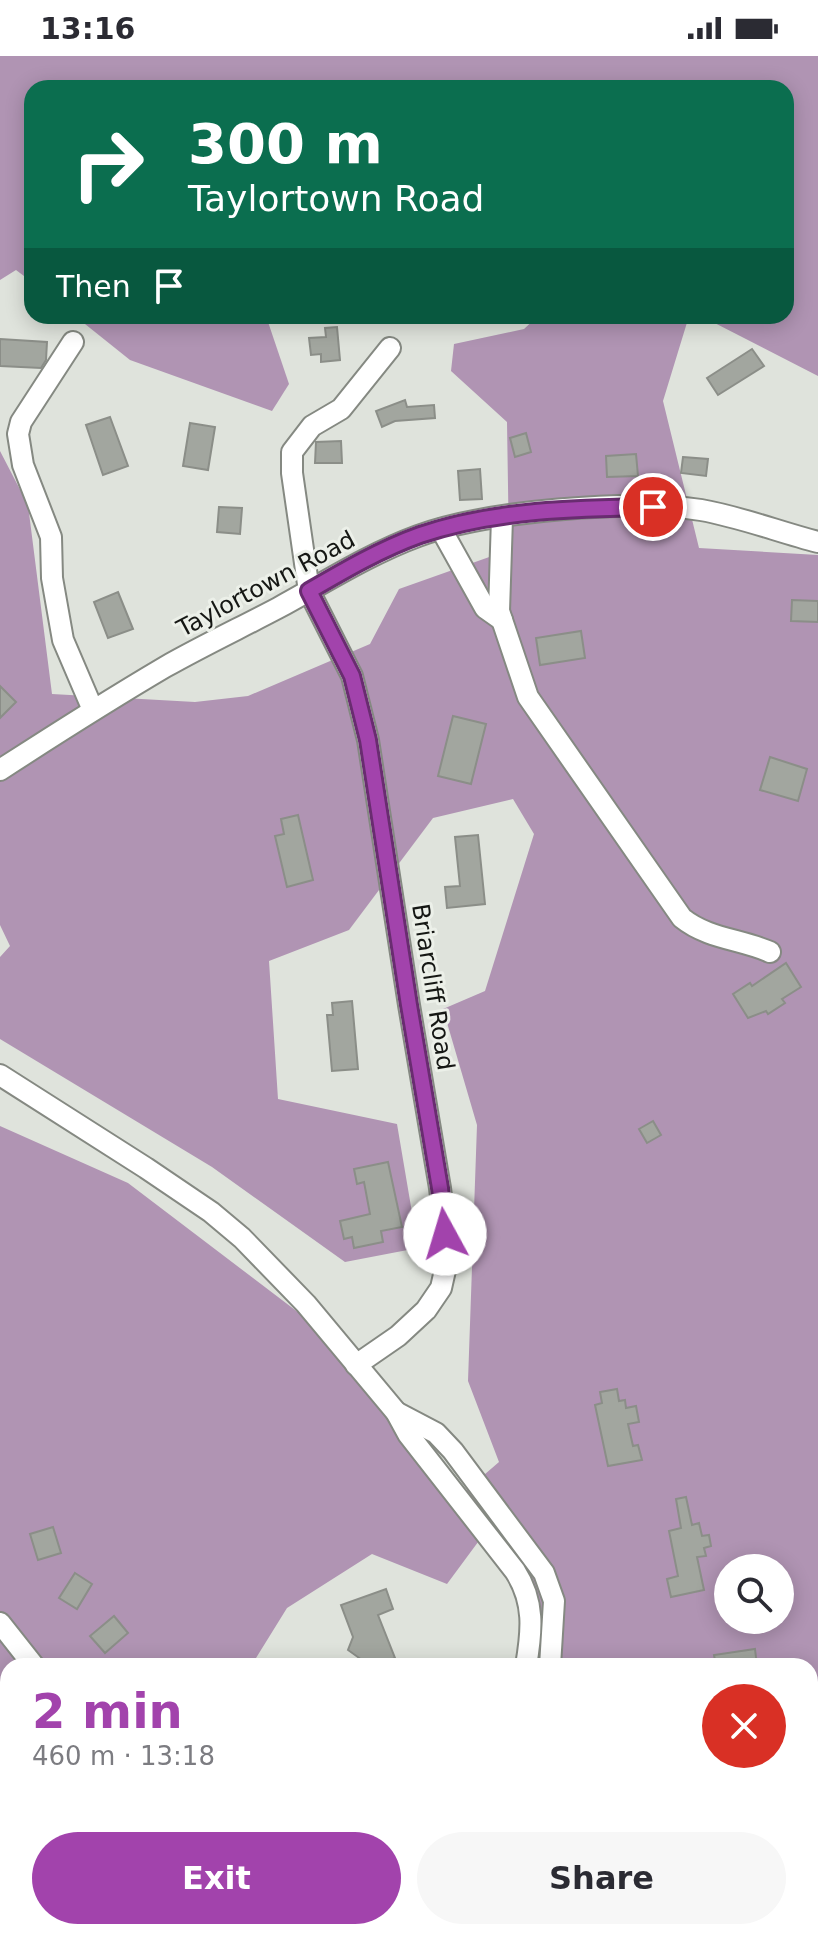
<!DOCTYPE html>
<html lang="en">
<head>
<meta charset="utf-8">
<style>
	body { margin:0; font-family:"DejaVu Sans",sans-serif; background:#f7f7f7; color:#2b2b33; height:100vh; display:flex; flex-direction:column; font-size:30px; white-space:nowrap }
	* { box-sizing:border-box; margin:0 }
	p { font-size:26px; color:#7c7c81 }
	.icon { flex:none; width:44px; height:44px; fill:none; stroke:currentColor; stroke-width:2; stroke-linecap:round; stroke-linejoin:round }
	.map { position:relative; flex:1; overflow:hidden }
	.sheet { position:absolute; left:0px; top:1602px; width:818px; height:282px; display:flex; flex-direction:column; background:#fff; border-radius:24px 24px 0 0; box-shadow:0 4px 20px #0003 }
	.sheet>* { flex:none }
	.top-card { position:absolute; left:24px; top:24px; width:770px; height:244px; border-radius:24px; box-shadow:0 4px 20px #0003; background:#0b6e4f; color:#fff; overflow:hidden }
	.controls { position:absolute; left:714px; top:1498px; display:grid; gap:16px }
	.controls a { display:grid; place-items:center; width:80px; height:80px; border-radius:50%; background:#fff; box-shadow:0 4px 20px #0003; font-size:40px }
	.pin { position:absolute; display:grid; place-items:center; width:68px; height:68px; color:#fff; margin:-34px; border:4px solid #fff; border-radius:50%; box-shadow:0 2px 8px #0007 }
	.me { position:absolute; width:88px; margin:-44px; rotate:354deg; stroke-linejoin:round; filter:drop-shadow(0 0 6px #0008) }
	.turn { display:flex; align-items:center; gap:28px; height:168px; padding:0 32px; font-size:36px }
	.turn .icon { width:104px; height:104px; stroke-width:2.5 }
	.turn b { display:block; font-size:56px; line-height:68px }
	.then { display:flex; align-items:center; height:76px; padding:0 32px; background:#0003; gap:16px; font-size:30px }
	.round { display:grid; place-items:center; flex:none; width:84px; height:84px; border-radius:42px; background:#f7f7f7 }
	.overview { display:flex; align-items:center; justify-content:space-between; height:136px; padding:0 32px }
	h1 { font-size:48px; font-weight:700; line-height:60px; color:#a243ac }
	.action { display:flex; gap:16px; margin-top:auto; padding:16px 32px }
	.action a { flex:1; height:92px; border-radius:48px; background:#a243ac; color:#fff; font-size:32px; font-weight:700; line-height:92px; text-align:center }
	.action a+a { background:#f7f7f7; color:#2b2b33 }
	.status { display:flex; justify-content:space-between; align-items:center; height:56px; padding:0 40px; background:#fff; direction:ltr }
	.status svg { height:22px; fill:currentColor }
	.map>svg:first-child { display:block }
	.forest { fill:#b094b3; fill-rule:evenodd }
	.building { fill:#a2a69f; stroke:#8b8e88; stroke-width:2 }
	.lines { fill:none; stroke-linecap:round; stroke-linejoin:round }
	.minor-casing { stroke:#858982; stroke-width:24 }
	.minor { stroke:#fff; stroke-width:20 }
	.route-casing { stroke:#692c70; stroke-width:20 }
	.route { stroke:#a243ac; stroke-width:14 }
	.labels { text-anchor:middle; stroke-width:6; stroke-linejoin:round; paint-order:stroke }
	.street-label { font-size:24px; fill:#151714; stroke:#ecf0e9 }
</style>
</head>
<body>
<div class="status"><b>13:16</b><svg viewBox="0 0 49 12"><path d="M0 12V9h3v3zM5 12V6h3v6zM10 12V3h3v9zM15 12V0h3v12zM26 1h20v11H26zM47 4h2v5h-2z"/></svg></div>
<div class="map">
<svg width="818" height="1883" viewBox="0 0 818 1883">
	<rect width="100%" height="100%" fill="#dfe3dc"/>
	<g class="forest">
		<path d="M0 0H818V320L701 260H786V32H32V226L16 214 0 224Z"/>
		<path d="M75 260H266L289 328 272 355 130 304Z"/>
		<path d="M538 260H689L663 345 699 492 818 499V1883H613L610 1876H810V1610H533V1531L463 1437 499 1406 468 1325 477 1069 443 953 485 935 534 778 513 743 433 762 349 874 269 905 278 1043 397 1068 418 1192 345 1206 212 1111 0 983V901L10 890 0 869V395L28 449 52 638 195 646 248 640 370 588 399 533 509 494 507 366 451 315 454 288 524 273ZM728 1512H780V1564H728Z"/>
		<path d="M0 1070 128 1127 328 1279 481 1482 447 1528 372 1498 287 1552 251 1610H8V1876H304L309 1883H0Z"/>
	</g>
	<g class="building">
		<path d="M337 271 340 304 321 306V298L311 299 309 282 326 281 325 272Z"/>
		<path d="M0 283 47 286 46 304 41 312 0 310Z"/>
		<path d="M752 293 764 310 718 339 707 322Z"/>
		<path d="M405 344 407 351 434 349 435 362 395 365 382 371 376 355Z"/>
		<path d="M110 361 128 410 103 419 86 369Z"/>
		<path d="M190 367 215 371 208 414 183 410Z"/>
		<path d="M526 377 531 396 515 401 510 382Z"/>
		<path d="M341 385 342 407H315L316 386Z"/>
		<path d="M636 398 638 420 607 421 606 400Z"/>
		<path d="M683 401 708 403 706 420 681 417Z"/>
		<path d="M480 413 482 443 460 444 458 415Z"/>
		<path d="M219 451 242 452 240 478 217 476Z"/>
		<path d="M118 536 133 573 108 582 94 546Z"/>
		<path d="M792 544 818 545V566L791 565Z"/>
		<path d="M581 575 585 602 540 609 536 582Z"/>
		<path d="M0 630 16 646 0 662Z"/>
		<path d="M453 660 486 668 471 728 438 720Z"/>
		<path d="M770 701 807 713 798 745 760 734Z"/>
		<path d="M298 759 313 824 287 831 275 780 284 778 281 763Z"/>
		<path d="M478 779 485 848 447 852 445 831 460 830 455 781Z"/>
		<path d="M786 907 801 931 782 943 785 947 768 958 766 955 748 962 733 938 750 927 752 930Z"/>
		<path d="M352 945 358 1013 332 1015 327 959H333L332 947Z"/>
		<path d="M653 1065 661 1079 647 1087 639 1073Z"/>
		<path d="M388 1106 402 1171 381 1175 383 1186 354 1192 352 1181 344 1183 340 1165 370 1158 364 1126 357 1128 354 1113Z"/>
		<path d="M617 1333 619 1345 625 1344 626 1352 636 1350 639 1366 628 1368 633 1390 638 1389 642 1404 608 1410 595 1349 602 1347 600 1336Z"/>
		<path d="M686 1441 692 1469 699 1467 702 1480 709 1479 711 1490 704 1492 706 1500 697 1501 704 1534 671 1541 667 1523 678 1520 669 1475 681 1472 676 1443Z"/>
		<path d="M53 1471 61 1497 38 1504 30 1478Z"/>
		<path d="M75 1517 92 1528 77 1553 59 1542Z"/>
		<path d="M386 1533 393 1553 378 1559 395 1602 386 1606 387 1610H364L362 1604 348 1594 353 1581 341 1549Z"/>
		<path d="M114 1560 128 1577 105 1597 90 1580Z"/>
		<path d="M755 1593 757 1610H716L714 1599Z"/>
	</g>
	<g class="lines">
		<g class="minor-casing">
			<g id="minor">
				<path d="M73 286 21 366 18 378 23 409 51 481 52 522 63 584 93 654"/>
				<path d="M502 462 499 555 528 641 682 862C708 883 741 883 770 896"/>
				<path d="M441 473 485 552 502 564"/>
				<path d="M0 714C54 679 109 644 165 611 202 590 240 572 278 552 324 527 369 498 418 480 486 455 630 443 701 454 741 461 779 476 818 486"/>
				<path d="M0 1019 146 1112 211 1156 242 1182 306 1248 396 1356 408 1378 515 1515C535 1546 532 1575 526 1610"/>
				<path d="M356 1309 398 1280 426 1254 441 1232 448 1201 440 1132 409 949 368 684 352 620 309 535 292 417V396L312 370 341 353 390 292"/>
				<path d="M396 1356 436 1377 453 1395 544 1517 554 1545 550 1610"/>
				<path d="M0 1567 34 1610"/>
				<path d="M161 1876 163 1883"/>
				<path d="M582 1876 585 1883"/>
			</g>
		</g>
		<use href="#minor" class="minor"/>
	</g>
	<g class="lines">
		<g class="route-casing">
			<path id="route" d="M445 1178 440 1132 409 949 368 684 352 620 309 535C345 514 381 493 420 479 493 454 577 452 653 451"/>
		</g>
		<use href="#route" class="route"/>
	</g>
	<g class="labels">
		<g class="street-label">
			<text transform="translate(266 528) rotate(-28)" y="8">Taylortown Road</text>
			<text transform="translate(433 931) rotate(81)" y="8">Briarcliff Road</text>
		</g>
	</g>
</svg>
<div class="controls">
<a><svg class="icon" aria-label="search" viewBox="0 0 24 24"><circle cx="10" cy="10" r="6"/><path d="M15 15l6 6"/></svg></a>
</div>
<div class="pin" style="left:653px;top:451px;background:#d93025"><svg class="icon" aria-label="arrive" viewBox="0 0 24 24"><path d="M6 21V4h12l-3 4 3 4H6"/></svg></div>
<svg class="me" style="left:445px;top:1178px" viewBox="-20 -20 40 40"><circle r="19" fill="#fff"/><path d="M0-13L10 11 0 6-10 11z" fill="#a243ac"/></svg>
<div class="top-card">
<div class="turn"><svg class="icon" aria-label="right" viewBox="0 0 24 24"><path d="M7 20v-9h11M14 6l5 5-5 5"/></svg><div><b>300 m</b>Taylortown Road</div></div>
<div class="then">Then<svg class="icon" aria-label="arrive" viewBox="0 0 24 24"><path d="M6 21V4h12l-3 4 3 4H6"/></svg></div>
</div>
<section class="sheet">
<div class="overview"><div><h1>2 min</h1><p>460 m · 13:18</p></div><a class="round" style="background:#d93025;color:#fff"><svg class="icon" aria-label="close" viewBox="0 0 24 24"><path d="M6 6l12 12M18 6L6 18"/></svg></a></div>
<div class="action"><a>Exit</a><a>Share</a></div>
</section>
</div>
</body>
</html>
